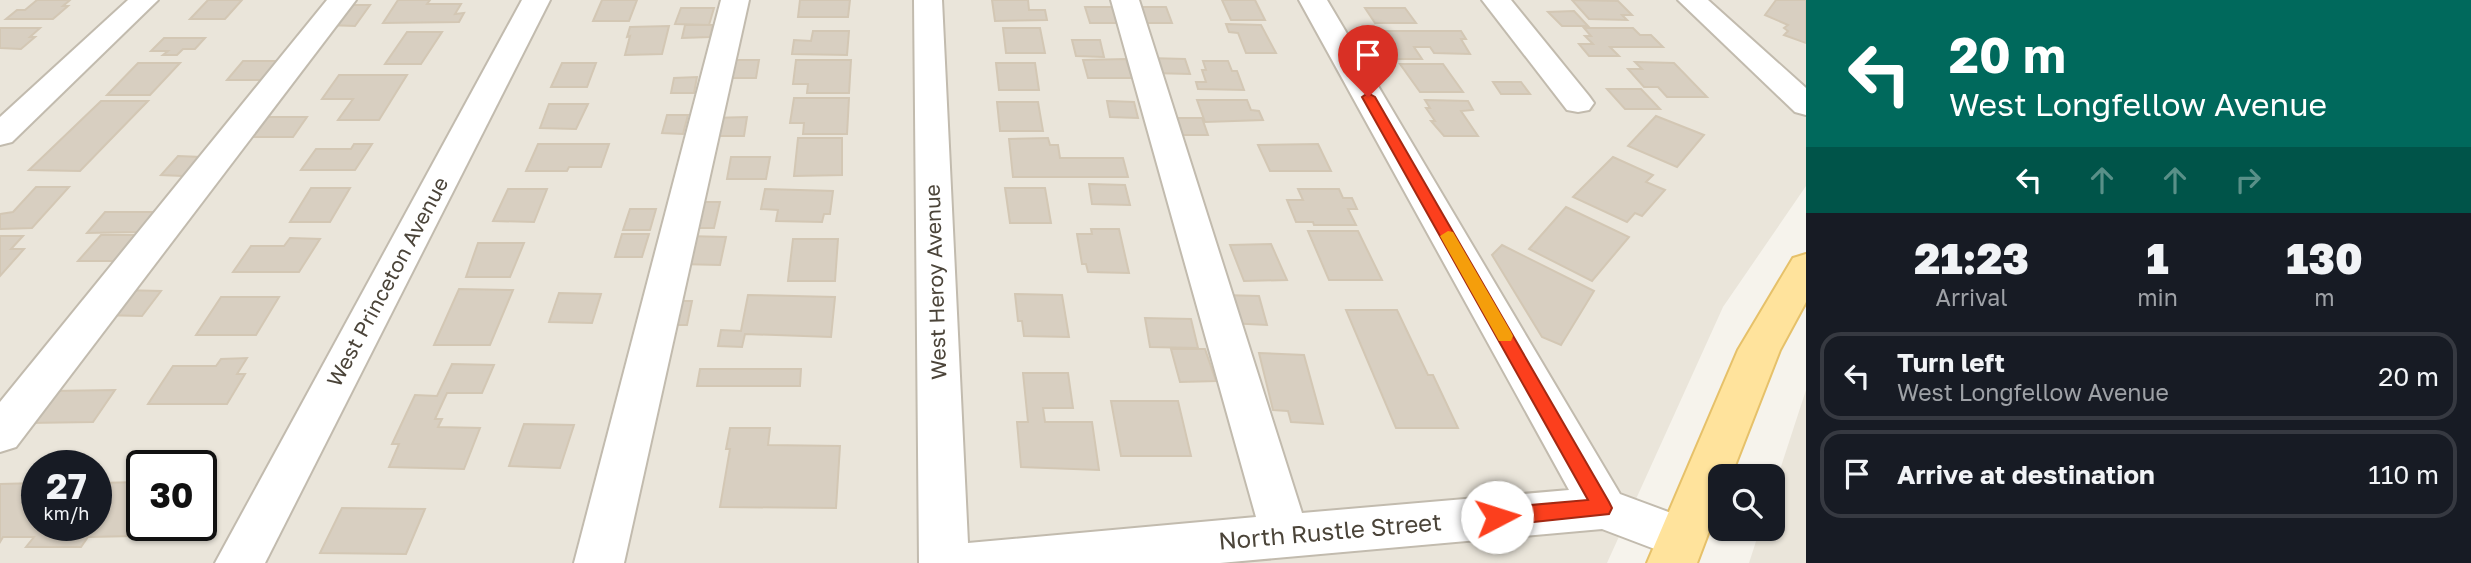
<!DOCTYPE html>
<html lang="en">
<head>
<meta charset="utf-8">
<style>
	body { margin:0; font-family:"Golos Text",sans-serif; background:#20242c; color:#f1f3f6; height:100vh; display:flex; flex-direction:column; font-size:26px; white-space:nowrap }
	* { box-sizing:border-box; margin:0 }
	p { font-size:23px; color:#9ea1a6 }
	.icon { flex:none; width:38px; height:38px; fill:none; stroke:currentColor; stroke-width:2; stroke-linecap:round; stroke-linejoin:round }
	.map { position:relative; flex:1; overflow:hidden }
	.drawer { display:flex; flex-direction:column; background:#171b24; width:665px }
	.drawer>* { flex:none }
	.banner { background:#00695c; color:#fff; overflow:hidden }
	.buttons { position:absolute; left:1708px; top:464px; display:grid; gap:14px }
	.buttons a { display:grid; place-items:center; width:77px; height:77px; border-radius:14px; background:#171b24; box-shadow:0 2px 5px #0004; font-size:35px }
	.speed { position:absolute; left:21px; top:450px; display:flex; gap:14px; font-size:35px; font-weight:700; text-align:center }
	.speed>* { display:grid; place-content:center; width:91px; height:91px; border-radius:50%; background:#171b24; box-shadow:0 2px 5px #0004; line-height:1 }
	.speed small { font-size:18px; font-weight:400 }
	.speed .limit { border:4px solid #111; border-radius:10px; background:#fff; color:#111 }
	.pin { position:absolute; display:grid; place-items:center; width:60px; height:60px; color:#fff; margin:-72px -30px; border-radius:50% 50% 50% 0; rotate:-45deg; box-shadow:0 0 7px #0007 }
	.pin .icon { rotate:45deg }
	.me { position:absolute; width:77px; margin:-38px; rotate:85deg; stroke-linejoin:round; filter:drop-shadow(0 0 5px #0008) }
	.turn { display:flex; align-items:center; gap:24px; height:147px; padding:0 28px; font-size:32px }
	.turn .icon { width:91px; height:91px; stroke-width:2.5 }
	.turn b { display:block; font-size:49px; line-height:60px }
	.lanes { display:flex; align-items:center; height:66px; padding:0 28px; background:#0003; justify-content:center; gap:35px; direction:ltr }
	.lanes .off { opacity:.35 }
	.eta { display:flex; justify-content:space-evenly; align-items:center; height:119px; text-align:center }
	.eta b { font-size:42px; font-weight:800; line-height:49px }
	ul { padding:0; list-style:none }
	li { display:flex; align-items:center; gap:21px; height:88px; margin:0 14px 10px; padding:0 14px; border:4px solid #363941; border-radius:21px }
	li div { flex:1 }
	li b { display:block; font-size:26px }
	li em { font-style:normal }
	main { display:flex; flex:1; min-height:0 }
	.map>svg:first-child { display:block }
	.residential { fill:#eae5da; fill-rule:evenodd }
	.building { fill:#d8cfc1; stroke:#d3c7b4; stroke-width:2 }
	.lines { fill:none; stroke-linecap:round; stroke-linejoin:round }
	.minor-casing { stroke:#c2bbae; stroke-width:4 }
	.major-casing { stroke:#e6c16a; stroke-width:4 }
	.minor { fill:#fff; fill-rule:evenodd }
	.major { fill:#ffe39c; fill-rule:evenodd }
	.route { fill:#fc3f1d; stroke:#a42913; stroke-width:2 }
	.slow { fill:#f59e0b }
	.labels { text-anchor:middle; stroke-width:5; stroke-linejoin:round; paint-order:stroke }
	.street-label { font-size:21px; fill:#4b4439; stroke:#fff }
	.near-street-label { font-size:24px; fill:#4b4439; stroke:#fff }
</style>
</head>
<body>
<main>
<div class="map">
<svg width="1806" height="563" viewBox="0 0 1806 563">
	<rect width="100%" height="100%" fill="#f6f3ec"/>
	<g class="residential">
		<path d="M0 0H1806V186L1723 307 1607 563H0ZM37 466H96V525H37ZM142 466H201V525H142Z"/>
		<path d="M1806 390V563H1749L1760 529 1773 528V491Z"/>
	</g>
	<g class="building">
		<path d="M37 0H70L63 6H68L53 19H6L17 10H25Z"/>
		<path d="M208 0H242L225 19H190Z"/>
		<path d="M398 0H430L427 4H461L455 14 464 13 459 22 383 23Z"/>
		<path d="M602 0H637L629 21H593Z"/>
		<path d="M800 0H850L848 17H798Z"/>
		<path d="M992 0H1028L1029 10H1045L1047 20 995 21Z"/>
		<path d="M1222 0H1255L1265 20H1231Z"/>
		<path d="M1572 0 1618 1 1632 15H1622L1627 20 1589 19Z"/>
		<path d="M1776 0H1806V43L1784 35 1788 31 1784 28 1788 25 1765 15Z"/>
		<path d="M343 5H370L355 26 327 25Z"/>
		<path d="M1085 7H1112L1117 23H1090Z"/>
		<path d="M1134 7H1166L1172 23H1139Z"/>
		<path d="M681 8H714L709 25 675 24Z"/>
		<path d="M1365 8H1405L1416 23H1375Z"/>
		<path d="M1574 11 1588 26H1562L1548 12Z"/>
		<path d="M1226 24 1261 25 1276 53H1246L1238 33 1229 32Z"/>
		<path d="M685 25H713L710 37 682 38Z"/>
		<path d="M669 26 662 54 625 55 630 36 627 37 630 27Z"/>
		<path d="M0 28H40L30 37H35L21 49 0 48Z"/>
		<path d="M1003 28H1040L1045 53H1006Z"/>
		<path d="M1584 28H1633L1640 35H1651L1663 47H1610L1619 56H1589L1579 44H1593L1585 36H1591Z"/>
		<path d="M813 31H849L847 55 792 54 794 40 811 41Z"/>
		<path d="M1379 31H1461L1466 39H1461L1470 54 1434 53 1430 47H1414L1422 59H1396Z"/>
		<path d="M407 32H442L421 64H385Z"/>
		<path d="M164 38H205L195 49H183L177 55H163L168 51H151Z"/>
		<path d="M1072 40H1100L1104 57 1076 56Z"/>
		<path d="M1148 58 1185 59 1190 74 1152 73Z"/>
		<path d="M1126 59 1132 78H1088L1083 60Z"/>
		<path d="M724 60H759L756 78H720Z"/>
		<path d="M796 60H851L849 93H807L808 84H793Z"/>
		<path d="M243 61H278L262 80H227Z"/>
		<path d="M1203 61H1228L1232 71H1237L1244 90 1198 89 1196 82H1206L1202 70H1206Z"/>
		<path d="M1635 62 1674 63 1707 97H1667L1658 87H1644L1628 69H1642Z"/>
		<path d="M138 63H180L150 95H107Z"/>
		<path d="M562 63H596L587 87H551Z"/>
		<path d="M996 63H1035L1039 90H999Z"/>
		<path d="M1400 64H1443L1463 92H1420Z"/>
		<path d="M339 75H407L379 120H338L353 99H322Z"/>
		<path d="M697 77 694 93H671L674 78Z"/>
		<path d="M1493 82H1521L1530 94H1501Z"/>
		<path d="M1607 89H1641L1660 109H1625Z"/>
		<path d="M794 98H849L847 134H803L804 123H790Z"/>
		<path d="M1197 100H1247L1251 110 1259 111 1263 120 1205 122Z"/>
		<path d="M1425 100 1468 101 1473 110 1461 111 1478 136H1444L1431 121H1435L1426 108H1430Z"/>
		<path d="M101 101H148L80 171 29 170Z"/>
		<path d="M1107 101 1134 102 1138 118 1110 117Z"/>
		<path d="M997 102H1038L1043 131H1000Z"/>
		<path d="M549 104H588L576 129 540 128Z"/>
		<path d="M667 115H688L683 134 662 133Z"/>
		<path d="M1656 116 1704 135 1677 167 1628 146Z"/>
		<path d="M257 117H307L293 137H242Z"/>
		<path d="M747 117 744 136H707L711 118Z"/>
		<path d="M1165 118H1202L1208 135H1171Z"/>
		<path d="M798 138H842V175L794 176Z"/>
		<path d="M1048 138 1050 145H1058L1060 158H1123L1128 177H1013L1009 139Z"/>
		<path d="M354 144H372L355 170H301L316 149H351Z"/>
		<path d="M538 144H609L601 167H569L567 171H526Z"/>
		<path d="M1318 144 1331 171H1270L1258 145Z"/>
		<path d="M178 156 200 157 183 176 161 175Z"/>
		<path d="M731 157H770L766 179H727Z"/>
		<path d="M1613 157 1653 175 1646 182 1665 190 1642 216 1635 213 1627 222 1573 197Z"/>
		<path d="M1089 184 1125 185 1130 205 1092 204Z"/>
		<path d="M36 187H69L32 228 0 229V214L13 212Z"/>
		<path d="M311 188H350L330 222H290Z"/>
		<path d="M1005 188H1045L1051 223H1010Z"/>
		<path d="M508 189H547L534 222 493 221Z"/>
		<path d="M765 189 833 191 830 214H824L822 222 776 221 778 210 761 209Z"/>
		<path d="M1298 189H1339L1343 198H1352L1357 209H1348L1356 225H1314L1313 222H1296L1287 200H1303Z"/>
		<path d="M693 202H720L714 228H686Z"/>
		<path d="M1566 207 1629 237 1592 281 1529 249Z"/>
		<path d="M630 209H656L650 230H623Z"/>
		<path d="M105 212H155L140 232 87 233Z"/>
		<path d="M1091 229H1119L1129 273 1088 272 1086 264H1082L1077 234H1092Z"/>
		<path d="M1308 231H1358L1382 280H1329Z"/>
		<path d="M622 234H649L642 257H615Z"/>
		<path d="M101 235H139L118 261H78Z"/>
		<path d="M0 236H23L11 249H24L0 276Z"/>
		<path d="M686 236 726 237 720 265 679 264Z"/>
		<path d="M290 238 320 239 299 272H233L251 246H284Z"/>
		<path d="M793 239H838L835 281H788Z"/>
		<path d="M478 243H524L510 277H466Z"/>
		<path d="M1271 244 1287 280 1244 281 1230 245Z"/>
		<path d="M1502 245 1594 291 1561 345 1542 337 1492 255Z"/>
		<path d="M459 289 513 290 490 345H434Z"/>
		<path d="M119 290 161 291 142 316 99 315Z"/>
		<path d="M559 293 601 294 592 323 549 322Z"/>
		<path d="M1015 294 1062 295 1069 337 1024 336 1022 321H1018Z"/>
		<path d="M748 295 835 297 831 337 745 334 742 347 718 346 721 330 741 331Z"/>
		<path d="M1221 295 1259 296 1267 325 1228 323Z"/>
		<path d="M221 297H279L256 335H196Z"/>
		<path d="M668 301H692L687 325H663Z"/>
		<path d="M1346 310H1397L1428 375H1433L1458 428H1396Z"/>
		<path d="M1145 318 1191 319 1198 348 1150 347Z"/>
		<path d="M1171 349H1205L1216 381 1180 382Z"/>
		<path d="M1259 353 1304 355 1323 424 1291 422 1288 411 1273 410Z"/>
		<path d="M247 358 237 374H245L227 404H148L173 366H216L221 359Z"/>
		<path d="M452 364 494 365 482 393H447L435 419H442L438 427 480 428 464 469 389 467 399 444H392L415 395 437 396Z"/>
		<path d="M700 369H801L800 386H697Z"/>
		<path d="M1023 373H1068L1073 408H1043L1045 422H1092L1099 470 1021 467 1017 422H1028Z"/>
		<path d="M115 390 93 422 28 423 52 391Z"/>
		<path d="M1111 401H1178L1191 456H1121Z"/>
		<path d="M524 424 574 425 560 468 509 466Z"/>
		<path d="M730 428H770L768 445 840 446 836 508 720 507 730 449H726Z"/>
		<path d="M142 482V525L135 536 88 537 81 547H26L34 537H3L0 542V484L37 483V525H96V483Z"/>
		<path d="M342 508 425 509 406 554 320 553Z"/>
	</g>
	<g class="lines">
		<g class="minor-casing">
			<g id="minor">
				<path d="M128 0H158L12 142 0 145V117Z"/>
				<path d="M327 0H356L16 447 0 452V402Z"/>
				<path d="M522 0H550L265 563H215Z"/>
				<path d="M721 0H749L624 563H574Z"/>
				<path d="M914 0H942L968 543 1256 517 1111 0H1139L1302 513 1569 490 1299 0H1327L1620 494 1698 523 1705 538 1698 553 1681 559 1602 529 1220 563H919Z"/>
				<path d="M1482 0H1511L1589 96 1594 103 1589 110 1578 112 1567 110Z"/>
				<path d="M1678 0H1708L1806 88V115L1795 112Z"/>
			</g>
		</g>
		<g class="major-casing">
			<path id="major" d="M1806 254V302L1780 350 1731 476H1720V502L1697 563H1647L1738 350 1793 258Z"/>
		</g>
		<use href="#minor" class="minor"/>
		<use href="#major" class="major"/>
	</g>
	<path class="route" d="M1368 93 1375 97 1609 502 1612 508 1609 514 1497 526 1490 523 1487 517 1490 511 1497 508 1588 500 1362 97Z"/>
	<path class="slow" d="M1448 231 1453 232 1511 332 1513 336 1511 341H1499L1440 236Z"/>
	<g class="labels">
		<g class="street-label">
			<text transform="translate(388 282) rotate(-62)" y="7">West Princeton Avenue</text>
			<text transform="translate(936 282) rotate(-92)" y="7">West Heroy Avenue</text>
		</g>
		<g class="near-street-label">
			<text transform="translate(1330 532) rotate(-5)" y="8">North Rustle Street</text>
		</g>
	</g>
</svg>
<div class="buttons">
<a><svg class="icon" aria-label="search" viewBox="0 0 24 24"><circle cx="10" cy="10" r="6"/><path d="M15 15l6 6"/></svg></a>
</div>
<div class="speed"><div>27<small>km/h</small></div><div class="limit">30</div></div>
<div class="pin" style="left:1368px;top:97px;background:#d93025"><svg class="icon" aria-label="arrive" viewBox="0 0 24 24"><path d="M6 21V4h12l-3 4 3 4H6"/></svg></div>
<svg class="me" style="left:1497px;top:517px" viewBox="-20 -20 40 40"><circle r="19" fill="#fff"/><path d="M0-13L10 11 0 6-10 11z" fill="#fc3f1d"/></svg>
</div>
<section class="drawer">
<div class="banner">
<div class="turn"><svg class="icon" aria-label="left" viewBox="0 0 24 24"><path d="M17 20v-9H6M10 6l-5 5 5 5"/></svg><div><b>20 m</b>West Longfellow Avenue</div></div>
<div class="lanes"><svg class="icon" aria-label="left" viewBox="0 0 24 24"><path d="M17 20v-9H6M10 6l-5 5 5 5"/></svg><svg class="icon off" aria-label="ahead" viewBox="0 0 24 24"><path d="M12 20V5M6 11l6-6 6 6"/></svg><svg class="icon off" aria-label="ahead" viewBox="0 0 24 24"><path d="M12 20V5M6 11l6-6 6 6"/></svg><svg class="icon off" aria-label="right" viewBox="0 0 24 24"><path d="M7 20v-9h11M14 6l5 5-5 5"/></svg></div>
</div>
<div class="eta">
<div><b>21:23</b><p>Arrival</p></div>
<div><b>1</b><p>min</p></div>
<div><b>130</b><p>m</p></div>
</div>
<ul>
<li><svg class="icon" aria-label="left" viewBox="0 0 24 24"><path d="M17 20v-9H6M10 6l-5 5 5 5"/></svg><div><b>Turn left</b><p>West Longfellow Avenue</p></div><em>20 m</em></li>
<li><svg class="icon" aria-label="arrive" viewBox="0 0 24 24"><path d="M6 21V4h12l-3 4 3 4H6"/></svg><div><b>Arrive at destination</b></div><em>110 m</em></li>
</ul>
</section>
</main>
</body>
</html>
